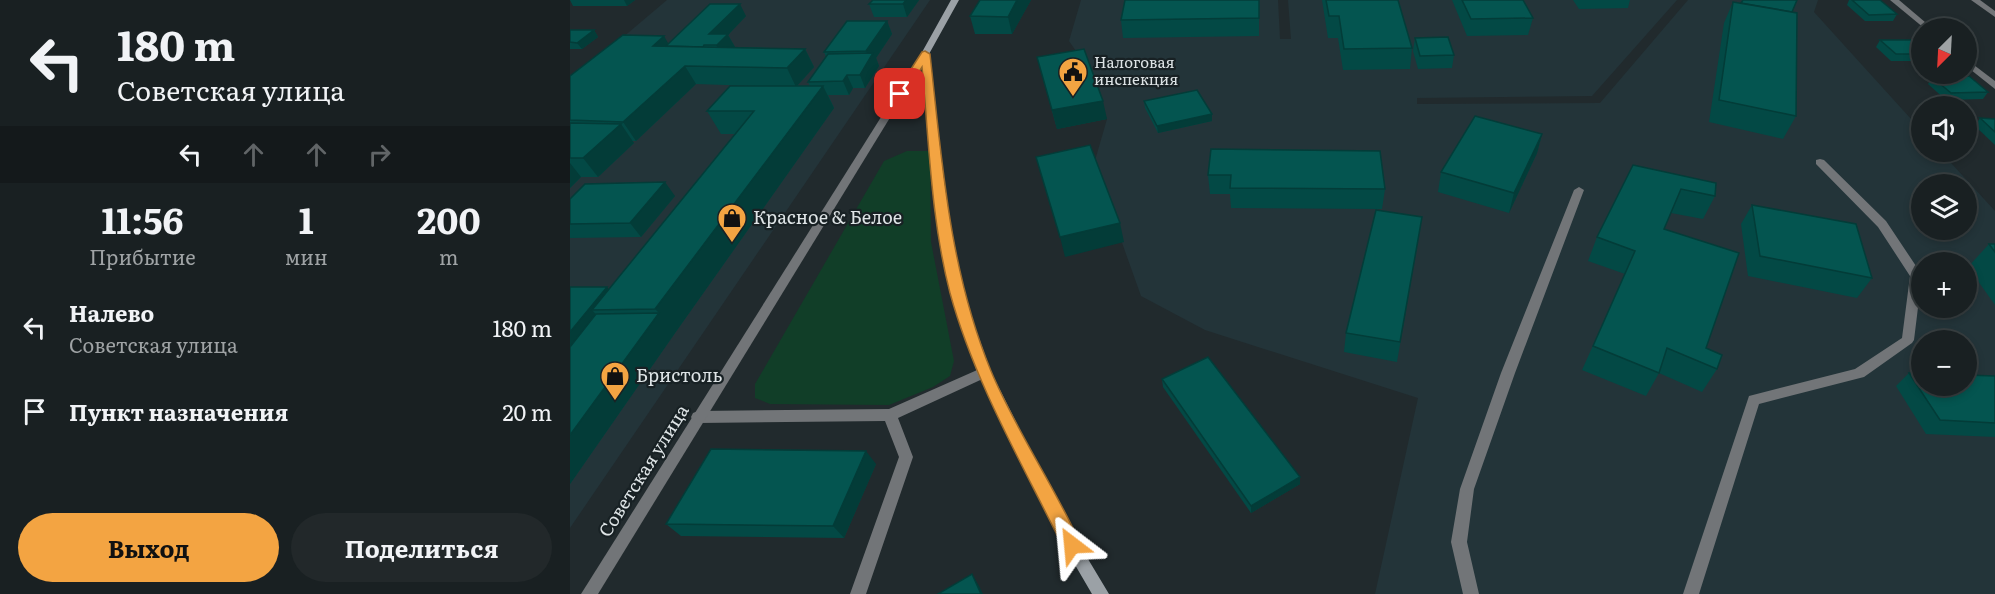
<!DOCTYPE html>
<html lang="ru">
<head>
<meta charset="utf-8">
<style>
	body { margin:0; font-family:Literata,serif; background:#22282a; color:#f1f3f6; height:100vh; display:flex; flex-direction:column; font-size:22px; white-space:nowrap }
	* { box-sizing:border-box; margin:0 }
	p { font-size:20px; color:#9fa3a5 }
	.icon { flex:none; width:33px; height:33px; fill:none; stroke:currentColor; stroke-width:2; stroke-linecap:round; stroke-linejoin:round }
	.map { position:relative; flex:1; overflow:hidden }
	.side { display:flex; flex-direction:column; background:#192022; width:570px }
	.side>* { flex:none }
	.hud { background:#192022; color:#f1f3f6; overflow:hidden }
	.needle { width:39px; rotate:204deg }
	.controls { position:absolute; left:1341px; top:18px; display:grid; gap:12px }
	.controls a { display:grid; place-items:center; width:66px; height:66px; border-radius:50%; background:#192022; box-shadow:0 3px 9px #0003,0 0 0 2px #373e40; font-size:30px }
	.pin { position:absolute; display:grid; place-items:center; width:51px; height:51px; color:#fff; margin:-26px; border-radius:12px; box-shadow:0 3px 9px #0006 }
	.me { position:absolute; width:66px; margin:-33px; rotate:331deg; stroke-linejoin:round; filter:drop-shadow(0 0 4px #0008) }
	.turn { display:flex; align-items:center; gap:21px; height:126px; padding:0 18px; font-size:27px }
	.turn .icon { width:78px; height:78px; stroke-width:2.5 }
	.turn b { display:block; font-size:42px; line-height:51px }
	.lanes { display:flex; align-items:center; height:57px; padding:0 18px; background:#0003; justify-content:center; gap:30px; direction:ltr }
	.lanes .off { opacity:.35 }
	.eta { display:flex; justify-content:space-evenly; align-items:center; height:102px; text-align:center }
	.eta b { font-size:36px; font-weight:700; line-height:42px }
	.primary-button { display:flex; gap:12px; margin-top:auto; padding:12px 18px }
	.primary-button a { flex:1; height:69px; border-radius:36px; background:#f3a442; color:#111; font-size:24px; font-weight:700; line-height:69px; text-align:center }
	.primary-button a+a { background:#22282a; color:#f1f3f6 }
	ul { padding:0; list-style:none }
	li { display:flex; align-items:center; gap:18px; height:84px; padding:0 18px }
	li div { flex:1 }
	li b { display:block; font-size:22px }
	li em { font-style:normal }
	main { display:flex; flex:1; min-height:0 }
	.map>svg:first-child { display:block }
	.built { fill:#233439; fill-rule:evenodd }
	.green { fill:#113e28 }
	.lines { fill:none; stroke-linecap:round; stroke-linejoin:round }
	.lane { fill:#727578; fill-rule:evenodd }
	.street { fill:#727578; fill-rule:evenodd }
	.secondary { fill:#9ba1a6; fill-rule:evenodd }
	.wall { fill:#034945 }
	.shaded-wall { fill:#033c38 }
	.building { fill:#045550; stroke:#033c38; stroke-width:1.5 }
	.route { fill:#f3a442; stroke:#9e6b2b; stroke-width:1.5 }
	.labels { text-anchor:middle; stroke-width:4.5; stroke-linejoin:round; paint-order:stroke }
	.far-poi-label { font-size:15px; fill:#dee4e6; stroke:#182124; text-anchor:start }
	.poi-label { font-size:18px; fill:#dee4e6; stroke:#182124; text-anchor:start }
	.street-label { font-size:18px; fill:#dee4e6; stroke:#182124 }
</style>
</head>
<body>
<main>
<section class="side">
<div class="hud">
<div class="turn"><svg class="icon" aria-label="left" viewBox="0 0 24 24"><path d="M17 20v-9H6M10 6l-5 5 5 5"/></svg><div><b>180 m</b>Советская улица</div></div>
<div class="lanes"><svg class="icon" aria-label="left" viewBox="0 0 24 24"><path d="M17 20v-9H6M10 6l-5 5 5 5"/></svg><svg class="icon off" aria-label="ahead" viewBox="0 0 24 24"><path d="M12 20V5M6 11l6-6 6 6"/></svg><svg class="icon off" aria-label="ahead" viewBox="0 0 24 24"><path d="M12 20V5M6 11l6-6 6 6"/></svg><svg class="icon off" aria-label="right" viewBox="0 0 24 24"><path d="M7 20v-9h11M14 6l5 5-5 5"/></svg></div>
</div>
<div class="eta">
<div><b>11:56</b><p>Прибытие</p></div>
<div><b>1</b><p>мин</p></div>
<div><b>200</b><p>m</p></div>
</div>
<ul>
<li><svg class="icon" aria-label="left" viewBox="0 0 24 24"><path d="M17 20v-9H6M10 6l-5 5 5 5"/></svg><div><b>Налево</b><p>Советская улица</p></div><em>180 m</em></li>
<li><svg class="icon" aria-label="arrive" viewBox="0 0 24 24"><path d="M6 21V4h12l-3 4 3 4H6"/></svg><div><b>Пункт назначения</b></div><em>20 m</em></li>
</ul>
<div class="primary-button"><a>Выход</a><a>Поделиться</a></div>
</section>
<div class="map">
<svg width="1425" height="594" viewBox="0 0 1425 594">
	<rect width="100%" height="100%" fill="#212a2d"/>
	<g class="built">
		<path d="M97 0H360L0 528V82Z"/>
		<path d="M511 0H708L710 39H721L718 0H1107L1022 96 847 98V104L1030 103 1118 0H1248L1244 12 1351 130 1352 152H1371L1425 211V594H805L848 398 635 330 571 296 524 164 537 119 517 67 499 41ZM1352 184H1396V230H1352ZM1352 262H1396V308H1352ZM1352 340H1396V386H1352Z"/>
	</g>
	<path class="green" d="M337 151H360L361 242 384 361 380 376 363 387 319 405 200 404 185 398V384L314 161Z"/>
	<g class="lines">
		<g class="lane">
			<path d="M1401 0H1410L1425 11V17Z"/>
			<path d="M1250 159 1254 160 1316 221 1352 275 1344 340 1342 343 1294 377 1189 404 1129 594H1113L1179 396 1285 369 1332 338 1340 276 1308 227 1246 164V160Z"/>
			<path d="M1009 187 1014 190 945 373 904 489 897 542 909 594H893L881 542 890 489 931 373 1004 190Z"/>
			<path d="M414 367 419 368 421 372 419 376 328 418 343 457 296 594H280L329 457 315 421 128 423 123 421 121 417 123 413 128 411 319 409Z"/>
		</g>
		<g class="street">
			<path d="M1320 0H1329L1362 28H1354Z"/>
			<path d="M352 52 359 54 28 594H11Z"/>
			<path d="M1396 59 1425 81V89L1396 66Z"/>
		</g>
		<path class="secondary" d="M381 0H389L359 54 376 214 393 293 421 372 497 524 539 594H522L487 534 407 372 381 293 366 214 351 54Z"/>
	</g>
	<g class="wall">
		<path d="M0 0H65L57 6H3Z"/>
		<path d="M349 0 337 17H304L299 4Z"/>
		<path d="M461 0 442 34H405L400 16Z"/>
		<path d="M689 0V36L553 38 551 20Z"/>
		<path d="M752 0H828L842 48 840 69 773 70 768 38H758Z"/>
		<path d="M882 0H953L963 18 958 35 897 36Z"/>
		<path d="M1003 0H1060L1058 8 1009 9Z"/>
		<path d="M1279 0H1310L1327 14 1323 21H1295L1277 5Z"/>
		<path d="M1163 2 1222 12 1226 116 1213 139 1139 122 1154 23Z"/>
		<path d="M176 16 158 35 165 47 235 49 244 67 227 86H240L238 82 256 57 254 52 317 21 322 34 306 58 309 66 295 88H283L279 95H258L264 108 105 333 0 484V287L39 290 165 134H151L137 111 186 86 126 84 66 141H62L64 143 28 177H11L0 188V76L98 44Z"/>
		<path d="M0 30H24L28 37 12 49H0Z"/>
		<path d="M845 38 884 55 882 68 848 69 843 51Z"/>
		<path d="M1310 40H1352V61H1321L1306 47Z"/>
		<path d="M467 57 537 119 487 129Z"/>
		<path d="M1362 77 1418 92 1413 99 1376 100 1358 84Z"/>
		<path d="M574 101 642 121 588 133 575 108Z"/>
		<path d="M1410 118 1425 119V145L1405 126Z"/>
		<path d="M972 134 967 153 939 213 868 192 871 172Z"/>
		<path d="M641 149 815 189 812 209 661 208 660 194H640L638 175Z"/>
		<path d="M1063 165 1145 196 1133 219 1101 213 1094 229 1136 348 1147 369 1132 392 1089 373 1076 396 1012 370 1055 274 1018 261 1027 237Z"/>
		<path d="M105 196 71 237 0 238V199Z"/>
		<path d="M1182 205 1302 278 1287 298 1178 276 1171 224Z"/>
		<path d="M852 217 827 362 774 352 776 333Z"/>
		<path d="M1419 244H1425V305L1398 267Z"/>
		<path d="M1339 373 1425 376V437L1356 434 1326 386Z"/>
		<path d="M592 379 730 484 681 513 593 387Z"/>
		<path d="M306 464 274 538 111 536 96 524Z"/>
	</g>
	<g class="shaded-wall">
		<path d="M54 0H65L57 6Z"/>
		<path d="M336 0H349L337 17 333 4Z"/>
		<path d="M447 0H461L442 34 438 17Z"/>
		<path d="M170 4 176 16 158 35 165 47 154 58 139 34Z"/>
		<path d="M317 21 322 34 306 58 309 66 295 88 290 75 299 59 296 51Z"/>
		<path d="M24 30 28 37 12 49 7 43Z"/>
		<path d="M94 36 102 50 83 46Z"/>
		<path d="M235 49 244 67 226 87 217 68Z"/>
		<path d="M115 66 126 84 66 141 53 122Z"/>
		<path d="M277 75 283 88 279 95 273 81Z"/>
		<path d="M253 86 264 108 105 333 0 484V435L89 313 85 309Z"/>
		<path d="M533 101 537 119 487 129 482 110Z"/>
		<path d="M642 114V121L588 133 587 126Z"/>
		<path d="M51 124 64 143 28 177 13 158Z"/>
		<path d="M972 134 967 153 939 213 944 193Z"/>
		<path d="M0 163 11 177 0 188Z"/>
		<path d="M95 182 105 196 71 237 60 223Z"/>
		<path d="M550 223 554 242 495 257 490 237Z"/>
		<path d="M37 287 57 310H22L42 331 0 385V332Z"/>
		<path d="M296 451 306 464 274 538 263 526Z"/>
		<path d="M730 477V484L681 513V506Z"/>
		<path d="M402 574 409 586 413 594H411Z"/>
	</g>
	<g class="building">
		<path d="M303 0H336L333 4H299Z"/>
		<path d="M410 0H447L438 17 400 16Z"/>
		<path d="M555 0H689V18L551 20Z"/>
		<path d="M756 0H828L842 48 774 49 769 16H759Z"/>
		<path d="M892 0H953L963 18 901 19Z"/>
		<path d="M1173 0H1227L1222 12 1171 3Z"/>
		<path d="M1282 0H1310L1327 14 1299 15Z"/>
		<path d="M1163 2 1227 13 1226 116 1149 100Z"/>
		<path d="M140 4H170L139 34H158L147 45H134L133 47 96 46Z"/>
		<path d="M277 21H317L296 51 254 52Z"/>
		<path d="M0 30H24L7 43 0 42Z"/>
		<path d="M53 35 94 36 83 46 235 49 217 68 115 66 53 122 0 120V76Z"/>
		<path d="M878 37 884 55 850 56 845 38Z"/>
		<path d="M1310 40H1352V54H1326Z"/>
		<path d="M514 49 533 101 482 110 467 57Z"/>
		<path d="M303 53 290 75H277L273 81 238 82 258 54Z"/>
		<path d="M1399 76 1418 92 1381 93 1362 77Z"/>
		<path d="M160 86H253L85 309 22 310 184 111H137Z"/>
		<path d="M627 90 642 114 587 126 574 101Z"/>
		<path d="M905 116 972 134 944 193 871 172Z"/>
		<path d="M1410 118 1425 119V132Z"/>
		<path d="M0 123 51 124 13 158H0Z"/>
		<path d="M520 145 550 223 490 237 466 157Z"/>
		<path d="M641 149 810 151 815 189 660 188 661 175H638Z"/>
		<path d="M1063 165 1146 183 1145 196 1111 189 1094 229 1169 253 1136 348 1152 355 1147 369 1097 348 1089 373 1023 346 1065 251 1027 237Z"/>
		<path d="M95 182 60 223 0 224V199L15 184Z"/>
		<path d="M1182 205 1286 224 1302 278 1190 256Z"/>
		<path d="M806 210 852 217 830 342 776 333Z"/>
		<path d="M1419 244H1425V252Z"/>
		<path d="M0 287H37L0 332Z"/>
		<path d="M89 313 0 435V347L26 314Z"/>
		<path d="M638 357 730 477 681 506 592 379Z"/>
		<path d="M1339 373H1352V386H1396V375L1425 376V423L1370 420Z"/>
		<path d="M141 449 296 451 263 526 96 524Z"/>
		<path d="M402 574 411 594H368Z"/>
	</g>
	<path class="route" d="M355 51 360 54C372 162 379 269 421 371 446 431 484 485 511 545L508 551 502 553 495 551C454 467 405 384 380 293 361 220 359 142 352 67L334 96 325 94 352 52Z"/>
	<defs>
		<g id="civic-pin" transform="scale(1.5)"><path d="M0 17L-7.5 6A9.5 9.5 0 1 1 7.5 6Z" fill="#f3a442" stroke="#182124"/><path d="M-.6-6.5H3V-4.5H.6V-3L4-1V1h2V6H-6V1h2V-1L-.6-3ZM-1.2 2.5V6h2.4V2.5Z" fill="#111"/></g>
		<g id="shop-pin" transform="scale(1.5)"><path d="M0 17L-7.5 6A9.5 9.5 0 1 1 7.5 6Z" fill="#f3a442" stroke="#182124"/><path d="M-5-2.5h2.3a2.7 3.5 0 0 1 5.4 0H5L5.5 6h-11ZM-1.5-2.5h3a1.5 2.3 0 0 0-3 0Z" fill="#111"/></g>
	</defs>
	<g fill-rule="evenodd">
		<use href="#civic-pin" x="503" y="72"/>
		<use href="#shop-pin" x="162" y="218"/>
		<use href="#shop-pin" x="45" y="376"/>
	</g>
	<g class="labels">
		<g class="far-poi-label">
			<text x="524" y="68">Налоговая<tspan x="524" dy="17">инспекция</tspan></text>
		</g>
		<g class="poi-label">
			<text x="183" y="224">Красное &amp; Белое</text>
			<text x="66" y="382">Бристоль</text>
		</g>
		<g class="street-label">
			<text transform="translate(74 471) rotate(-58)" y="6">Советская улица</text>
		</g>
	</g>
</svg>
<div class="controls">
<a><svg class="needle" viewBox="-14 -14 28 28"><path d="M0-13l5 13h-10z" fill="#e53935"/><path d="M0 13l5-13h-10z" fill="#9fa3a5"/></svg></a>
<a><svg class="icon" aria-label="sound" viewBox="0 0 24 24"><path d="M4 9h4l5-4v14l-5-4H4zM17 9q2 3 0 6"/></svg></a>
<a><svg class="icon" aria-label="layers" viewBox="0 0 24 24"><path d="M12 4l9 5-9 5-9-5zM3 14l9 5 9-5"/></svg></a>
<a>+</a>
<a>−</a>
</div>
<div class="pin" style="left:330px;top:94px;background:#d93025"><svg class="icon" aria-label="arrive" viewBox="0 0 24 24"><path d="M6 21V4h12l-3 4 3 4H6"/></svg></div>
<svg class="me" style="left:502px;top:545px" viewBox="-20 -20 40 40"><path d="M0-17L14 15 0 8-14 15z" fill="#f3a442" stroke="#fff" stroke-width="4"/></svg>
</div>
</main>
</body>
</html>
